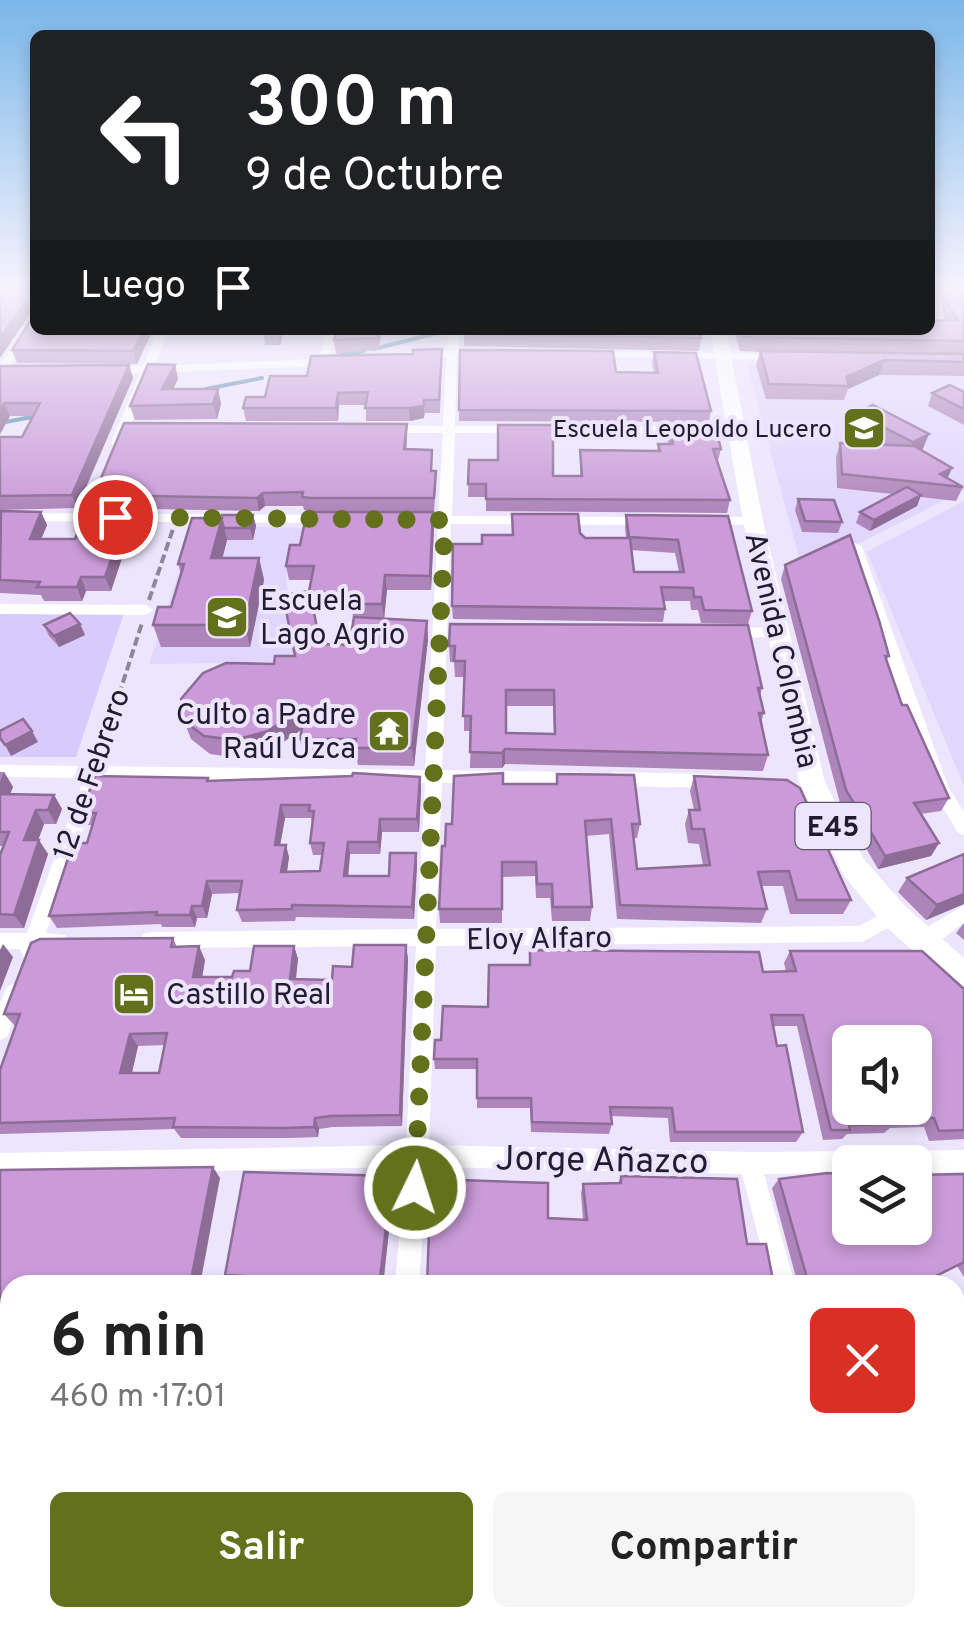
<!DOCTYPE html>
<html lang="es">
<head>
<meta charset="utf-8">
<style>
	body { margin:0; font-family:Overpass,sans-serif; background:#f6f6f6; color:#222; height:100vh; display:flex; flex-direction:column; font-size:38px; white-space:nowrap }
	* { box-sizing:border-box; margin:0 }
	p { font-size:32px; color:#767676 }
	.icon { flex:none; width:55px; height:55px; fill:none; stroke:currentColor; stroke-width:2; stroke-linecap:round; stroke-linejoin:round }
	.map { position:relative; flex:1; overflow:hidden }
	.drawer { position:absolute; left:0px; top:1275px; width:965px; height:352px; display:flex; flex-direction:column; background:#fff; border-radius:30px 30px 0 0; box-shadow:0 5px 15px #0003 }
	.drawer>* { flex:none }
	.banner { position:absolute; left:30px; top:30px; width:905px; height:305px; border-radius:15px; box-shadow:0 5px 15px #0003; background:#202124; color:#fff; overflow:hidden }
	.tools { position:absolute; left:832px; top:1025px; display:grid; gap:20px }
	.tools a { display:grid; place-items:center; width:100px; height:100px; border-radius:15px; background:#fff; box-shadow:0 5px 15px #0003; font-size:50px }
	.pin { position:absolute; display:grid; place-items:center; width:85px; height:85px; color:#fff; margin:-42px; border:5px solid #fff; border-radius:50%; box-shadow:0 2px 10px #0007 }
	.me { position:absolute; width:110px; margin:-55px; rotate:4deg; stroke-linejoin:round; filter:drop-shadow(0 0 8px #0008) }
	.turn { display:flex; align-items:center; gap:35px; height:210px; padding:0 50px; font-size:45px }
	.turn .icon { width:130px; height:130px; stroke-width:2.5 }
	.turn b { display:block; font-size:70px; line-height:85px }
	.then { display:flex; align-items:center; height:95px; padding:0 50px; background:#0003; gap:20px; font-size:38px }
	.round { display:grid; place-items:center; flex:none; width:105px; height:105px; border-radius:15px; background:#f6f6f6 }
	.head { display:flex; align-items:center; justify-content:space-between; height:170px; padding:0 50px }
	h1 { font-size:60px; font-weight:700; line-height:75px }
	.primary-button { display:flex; gap:20px; margin-top:auto; padding:20px 50px }
	.primary-button a { flex:1; height:115px; border-radius:15px; background:#63711c; color:#fff; font-size:40px; font-weight:700; line-height:115px; text-align:center }
	.primary-button a+a { background:#f6f6f6; color:#222 }
	.map>svg:first-child { display:block }
	.built { fill:#e1d6fe }
	.green { fill:#d8cafb }
	.lines { fill:none; stroke-linecap:round; stroke-linejoin:round }
	.stream { stroke:#5c8cb3; stroke-width:4 }
	.path { stroke:#8e869d; stroke-width:4; stroke-dasharray:9 4; stroke-linecap:butt }
	.street { fill:#fff; fill-rule:evenodd }
	.primary { fill:#fff; fill-rule:evenodd }
	.highway { fill:#fff; fill-rule:evenodd }
	.wall { fill:#ae85ba; fill-rule:evenodd }
	.shaded-wall { fill:#8d6c97 }
	.building { fill:#ca9bd8; stroke:#8d6c97; stroke-width:2.5; fill-rule:evenodd }
	.route { stroke:#63711c; stroke-width:18; stroke-dasharray:0 32.4 }
	.labels { text-anchor:middle; stroke-width:8; stroke-linejoin:round; paint-order:stroke }
	.far-poi-label { font-size:25px; fill:#231b31; stroke:#ece5fd; text-anchor:end }
	.shield { fill:#ece5fd; stroke:#5f586e; stroke-width:2.5 }
	.shield-label { font-size:28px; font-weight:bold; fill:#231b31 }
	.poi-label { font-size:30px; fill:#231b31; stroke:#ece5fd; text-anchor:start }
	.street-label { font-size:30px; fill:#231b31; stroke:#ece5fd }
	.near-street-label { font-size:35px; fill:#231b31; stroke:#ece5fd }
</style>
</head>
<body>
<div class="map">
<svg width="964" height="1627" viewBox="0 0 964 1627">
	<rect width="100%" height="100%" fill="#ece5fd"/>
	<g class="built">
		<path d="M747 365 964 366V490L803 572Z"/>
		<path d="M964 501V786L867 552Z"/>
		<path d="M194 526 305 528 297 568 286 572 293 662 149 664Z"/>
	</g>
	<path class="green" d="M0 613H124L76 757H0Z"/>
	<g class="lines">
		<g class="stream">
			<path d="M374 349 449 330"/>
			<path d="M335 356 364 351"/>
			<path d="M206 389 262 378"/>
			<path d="M0 423 37 416"/>
		</g>
		<g class="path">
			<path d="M149 600 173 529"/>
			<path d="M99 757 142 623"/>
		</g>
		<g class="street">
			<path d="M35 317V328L4 375 0 376V365L31 318Z"/>
			<path d="M158 330H168L154 366 319 359 326 330H336L330 359 340 362 324 366 151 373 123 443 113 446 111 443 140 373 110 374 104 371 110 368 143 366Z"/>
			<path d="M448 330H458V351L484 350 489 353 484 356 457 357 455 426H734L740 430 734 434 455 433 452 516 649 517 656 521 649 525 451 524 442 770 577 772 585 778 577 784 442 783 436 929 859 926 894 907 901 909 903 915 901 921 862 942 436 946 429 1145 750 1152 964 1150V1172L915 1173V1162H850V1173L764 1174 795 1285H771L742 1174 427 1167 419 1285H395L405 1167 0 1175V1153L406 1145 416 946 150 948 143 946 140 940 143 934 150 932 417 929 425 783 101 779 46 933 66 935 69 941 66 947 40 949 37 956 30 959 23 956 20 949H0V933H27L84 778 0 777V765L425 770 438 524 428 520 438 516 443 433H383L377 429 383 425 443 426 446 357 420 358 415 355 420 352 447 351Z"/>
			<path d="M590 351 779 354 784 357 779 360 586 356V352Z"/>
			<path d="M0 513 329 515 336 519 329 523 0 521Z"/>
			<path d="M705 517H753L760 521 753 525 700 524V518Z"/>
			<path d="M855 543 862 547 948 786 964 812V835L958 833 931 787 848 547Z"/>
			<path d="M0 604 146 605 153 610 146 615 0 614Z"/>
			<path d="M343 622 376 623 383 628 376 633 338 630 336 627Z"/>
			<path d="M727 627 777 628 784 633 777 638 722 636 720 632Z"/>
			<path d="M613 772 717 774 726 781 717 788 613 786 604 779Z"/>
			<path d="M964 905V923C950 932 931 952 914 947L911 941 914 935Z"/>
			<path d="M14 984 21 987 24 993 7 1037 0 1040V1003L7 987Z"/>
			<path d="M365 1618H394V1627H364Z"/>
		</g>
		<path class="primary" d="M710 330H726L763 521 825 782 863 858 905 906 964 958V991L953 987 883 924 843 874 799 782 743 521Z"/>
		<g class="highway">
			<path d="M964 1498V1548L955 1552V1502Z"/>
			<path d="M964 1559V1610L955 1614V1562Z"/>
			<path d="M789 1618H852L848 1627H785Z"/>
			<path d="M882 1618H941L937 1627H878Z"/>
		</g>
	</g>
	<g class="wall">
		<path d="M0 285 153 330 137 364 17 363 12 350 34 314H30Z"/>
		<path d="M947 286 964 287V376L879 375 848 389 844 400 766 399 756 365 760 352 740 351 734 330H930L944 321 942 300Z"/>
		<path d="M263 330H284L280 345H265Z"/>
		<path d="M337 330H405V334H381L378 350 336 353 334 340Z"/>
		<path d="M464 330 701 338 699 351 464 346Z"/>
		<path d="M442 349 440 413H425L424 418 410 421H366V405H339L338 421H246L243 408 307 376Z"/>
		<path d="M654 352 711 411 709 422 459 421V410L616 372 654 373 652 363Z"/>
		<path d="M0 365H129L133 378 77 508 0 510V437H22L33 416H10L0 434Z"/>
		<path d="M175 365 178 379 173 389H218L221 404 217 419 135 420 130 406Z"/>
		<path d="M964 392V425L928 406 932 393Z"/>
		<path d="M873 405 922 450 948 478 963 487 956 501 920 497 917 506 870 531 856 523 860 512 892 494 837 488 836 457 840 443 879 444 851 429 856 413Z"/>
		<path d="M407 424V449L432 463V471L436 484 434 511H312L304 510 303 506H265L259 511 98 508 94 495Z"/>
		<path d="M669 425 721 449 718 461H717L730 500 727 513 486 511V497H468L469 460H498L553 476H580V450L657 451 658 444H668L667 438Z"/>
		<path d="M798 499 842 522 838 533 802 532 795 510Z"/>
		<path d="M0 512H41L47 525 41 539 129 537 111 591H86L82 601H44L41 595 0 593Z"/>
		<path d="M512 514 580 533 585 538H626L625 528 626 515 728 516 752 611 748 624 701 623 698 610H691L690 601H664L665 609 663 622 453 619 452 606 482 544 512 535ZM631 550 675 553 679 572H634Z"/>
		<path d="M253 515 256 526 253 540H227L222 558H259L264 580 250 647H161L153 625 171 607 181 574 178 564 221 518Z"/>
		<path d="M434 527 431 590H387L384 619 427 621 428 639 414 766 358 765 356 757H304L300 739 302 729 273 749 239 758 210 754 191 739 184 721 274 664 295 656 311 580H289L286 566 300 545ZM313 607H352L353 618 349 645 320 644Z"/>
		<path d="M785 565 889 656 886 661 902 705 949 798 941 811 921 814 939 843 931 856 878 869 840 803 781 579Z"/>
		<path d="M80 624 85 635 59 647 49 636 44 625Z"/>
		<path d="M449 646 762 688 760 696 764 713 761 722 768 755 763 771 505 764 502 768H470L471 731H464V677H455L454 662H450ZM506 706H553L554 734 506 733Z"/>
		<path d="M0 772H4L13 787 10 794 54 795 62 809 56 824H44L38 840 48 854 24 928H0V855L3 846H0Z"/>
		<path d="M694 776 851 900 843 914H790L783 886H761L767 909 761 923 617 919 609 834 586 836 592 907 590 921H552L550 898H536L535 876 502 877V923H440L439 909 445 846 452 824 503 784 640 824 637 838H634L637 869 703 865 699 844 688 843 685 824 689 810H694L690 791Z"/>
		<path d="M420 777 421 789 419 832H382L380 854H350L348 876H389L416 853 417 865 414 919 296 917 295 921 242 922 237 910 240 893 212 894 207 918H197L195 927H162L161 924 57 928 49 916 87 843 92 825H88L81 813 209 781ZM285 818H311L312 824 310 843 313 855H322L320 871 287 872 289 857 280 845Z"/>
		<path d="M907 878 964 904 926 920 898 892Z"/>
		<path d="M964 923V940L956 933Z"/>
		<path d="M173 938 177 947 205 960 202 977H232L250 971 294 946 298 959 296 979 332 980 352 967 408 958 402 1126 333 1127 319 1129 318 1137 289 1138H181L174 1129 0 1134V1070L15 1026 4 1014ZM165 1045 159 1073H132L138 1046Z"/>
		<path d="M530 950 763 972 786 971 784 963 790 951 964 989V1139L929 1141 924 1127 890 1128 884 1133 847 1134 842 1139 823 1140 797 1026H773L777 1046 803 1132 796 1142H670L668 1118 611 1116 612 1124 609 1134 531 1132 530 1108H477V1069H435L434 1059 441 1040 488 1007 529 965Z"/>
		<path d="M964 1174V1277L957 1266 939 1276 945 1285H798L772 1188 779 1179 850 1228Z"/>
		<path d="M392 1176 394 1185 383 1285H262L232 1283 225 1275Z"/>
		<path d="M621 1176 747 1244 548 1218 583 1220 581 1193 583 1184 618 1183Z"/>
	</g>
	<g class="shaded-wall">
		<path d="M26 302 30 314 0 358V338Z"/>
		<path d="M144 330H153L137 364 133 351Z"/>
		<path d="M278 330H284L280 345Z"/>
		<path d="M378 330H380L381 334 378 350Z"/>
		<path d="M884 360 879 375 848 389 849 386 846 377Z"/>
		<path d="M129 365 133 378 77 508 72 495Z"/>
		<path d="M175 365 178 379 166 404 162 389Z"/>
		<path d="M218 389 221 404 217 419 213 404Z"/>
		<path d="M338 393 339 405 338 421 336 408Z"/>
		<path d="M424 400V418L410 421 409 408Z"/>
		<path d="M4 403 10 416 0 434V411Z"/>
		<path d="M929 434 922 451 906 459 913 442Z"/>
		<path d="M952 468 946 482 940 474Z"/>
		<path d="M263 493 265 506 259 511 257 498Z"/>
		<path d="M921 495 917 506 870 531 874 520Z"/>
		<path d="M41 512 47 525 36 552 30 539Z"/>
		<path d="M433 512 434 527 431 590 430 576Z"/>
		<path d="M253 515 256 526 253 540 250 528Z"/>
		<path d="M222 518 227 540 217 580 211 558Z"/>
		<path d="M124 523 129 537 111 591 105 577Z"/>
		<path d="M259 558 264 580 250 647 245 625Z"/>
		<path d="M385 575 387 590 384 619 382 604Z"/>
		<path d="M81 577 86 591 82 601 77 587Z"/>
		<path d="M427 621 428 639 414 766 412 748Z"/>
		<path d="M80 624 85 635 59 647 54 636Z"/>
		<path d="M306 706 310 724 273 749 239 758 234 740Z"/>
		<path d="M32 731 38 742 11 756 5 745Z"/>
		<path d="M505 749V764L502 768V753Z"/>
		<path d="M4 772 13 787 4 808 0 802V782Z"/>
		<path d="M420 777 421 789 419 832 417 819Z"/>
		<path d="M54 795 62 809 56 824 48 810Z"/>
		<path d="M281 805 285 818 278 857 275 845Z"/>
		<path d="M36 810 44 824 33 854 24 840Z"/>
		<path d="M380 819 382 832 380 854 378 842Z"/>
		<path d="M39 840 48 854 24 928 14 915Z"/>
		<path d="M348 842 350 854 347 889 344 876Z"/>
		<path d="M939 843 931 856 878 869 885 856Z"/>
		<path d="M286 845 289 857 285 884 281 872Z"/>
		<path d="M416 853 417 865 414 919 412 907Z"/>
		<path d="M207 881 212 894 207 918 202 906Z"/>
		<path d="M964 894V904L926 920 937 905Z"/>
		<path d="M192 906 197 918 195 927 190 915Z"/>
		<path d="M3 944 13 957 0 991V950Z"/>
		<path d="M406 945 408 958 402 1126 400 1115Z"/>
		<path d="M199 946 205 960 200 990 193 977Z"/>
		<path d="M294 946 298 959 294 992 290 979Z"/>
		<path d="M130 1034 138 1046 129 1085 120 1073Z"/>
		<path d="M315 1118 319 1129 318 1137 314 1127Z"/>
		<path d="M213 1167 220 1178 200 1285H190Z"/>
		<path d="M392 1176 394 1185 383 1285 380 1278Z"/>
		<path d="M326 1618H331L330 1627H325Z"/>
	</g>
	<g class="building">
		<path d="M0 285H35V330H144L133 351 12 350 34 315 33 302H26L0 338Z"/>
		<path d="M947 286 964 287V341L743 337 741 330H930V321L958 320 949 306Z"/>
		<path d="M337 330H378L377 338 334 340Z"/>
		<path d="M464 330H699L701 338 464 334Z"/>
		<path d="M442 349 439 400H424V406L409 408H365L368 392 338 393 336 408H243L246 397H265L270 376H307L311 356 413 354V350Z"/>
		<path d="M460 350 613 351 616 372 658 373 654 352 696 353 711 411 459 410Z"/>
		<path d="M760 351 964 354V362L884 360 846 377 849 386 769 384Z"/>
		<path d="M148 364 175 365 162 389H218L213 404 130 406Z"/>
		<path d="M129 365 72 495 0 496V437H22L40 403H4L0 411V366Z"/>
		<path d="M950 385 964 392V409L932 393Z"/>
		<path d="M873 405 929 434 913 442 856 413Z"/>
		<path d="M124 423 407 424 404 449 432 450 431 471H436L434 498H310L302 497 303 492 263 493 257 498 94 495Z"/>
		<path d="M498 425H553V476H582L580 450 660 451 658 444H673L669 425 715 426 721 449H713L730 500 486 499V484H468L469 460H498Z"/>
		<path d="M840 443 914 446 952 468 940 474 963 487 842 474Z"/>
		<path d="M907 487 921 495 874 520 860 512Z"/>
		<path d="M798 499 834 500 842 522 805 521Z"/>
		<path d="M1 511 41 512 30 539H75L81 524 124 523 105 577H81L77 587H37L40 582 0 580Z"/>
		<path d="M307 512H433L430 576 385 575 382 604H351L353 593 311 592 309 591 314 566H286L290 545H300Z"/>
		<path d="M512 514H578L580 533 585 538H630L634 572H684L678 540 629 537 626 515 728 516 752 611 704 610 701 597H694L693 588 661 587 665 609 452 606 453 544H482V535H513Z"/>
		<path d="M222 515H253L250 528H224L221 518Z"/>
		<path d="M192 518H222L211 558H259L245 625H153L158 607H171L184 564H178Z"/>
		<path d="M850 535 879 620 889 656H885L902 705H907L949 798 914 803 939 843 885 856 846 790 785 565Z"/>
		<path d="M310 591 320 644 349 645 354 617 427 621 412 748H355L356 739H300L306 706 268 731 234 740 204 736 184 721 181 699 203 673 226 663 274 664 275 656H295L283 595Z"/>
		<path d="M70 613 80 624 54 636 44 625Z"/>
		<path d="M450 624 748 625 762 688H758L764 713H759L768 755 505 749 502 753 470 752 471 716H463L465 661H454L455 646H449ZM506 690H554L555 734 506 733Z"/>
		<path d="M23 719 32 731 5 745 0 738V731Z"/>
		<path d="M353 773 420 777 417 819H380L378 842H348L344 876H389L390 853H416L412 907 292 905V909L237 910 242 881H207L202 906H192L190 915H156L157 912 49 916 73 843H87L96 813H81L95 776 208 778 207 781 352 776ZM281 805H310L309 811H314L310 843H324L320 871 281 872 286 845H275Z"/>
		<path d="M503 773V784H557V774L634 775 640 824H632L637 869 710 865 704 829H692L689 810H700L694 776 787 780 800 788 851 900H797L789 871 758 872 767 909 620 905 611 819 585 821 592 907H553L552 884H537L536 862H502V909H439L442 846H445L446 824H452L454 776Z"/>
		<path d="M0 794 54 795 48 810H36L24 840H39L14 915 0 914V855L9 832H0Z"/>
		<path d="M964 854V894L937 905 907 878Z"/>
		<path d="M173 938 171 947 199 946 193 977H232L234 971H250L254 946H294L290 979 332 980 333 966 352 967 354 945H406L400 1115 330 1116 315 1118 314 1127 284 1128 173 1127 175 1118 0 1123V1070L20 1014H4L31 943 40 939ZM167 1033 159 1073H120L130 1034Z"/>
		<path d="M530 950 759 952 763 972 796 971 790 951H922L964 989V1130L939 1131 934 1118H892L894 1124 849 1125 850 1130H831L803 1015H771L777 1046 786 1045 803 1132H675L672 1108 610 1107 612 1124 532 1122 531 1098H477V1059H434L435 1040H441L443 1006 488 1007 489 965H530ZM850 1042H915V1108H850Z"/>
		<path d="M213 1167 190 1285H10V1448H0V1170Z"/>
		<path d="M244 1172 392 1176 380 1278H369L368 1285H262L263 1277 225 1275Z"/>
		<path d="M827 1173 850 1174V1228H915V1175L964 1174V1262L938 1275 945 1285H809L779 1179Z"/>
		<path d="M621 1176 737 1179 747 1244H766L774 1285H427L431 1179 548 1183V1218L587 1220 583 1184 621 1183Z"/>
		<path d="M955 1300 964 1313V1397L955 1402Z"/>
		<path d="M955 1429 964 1443V1472L955 1478Z"/>
		<path d="M0 1501H10V1618H259L296 1620V1618H326L325 1627H0Z"/>
		<path d="M410 1618H593L594 1627H410Z"/>
	</g>
	<linearGradient id="sky" x2="0" y2="1"><stop stop-color="#7ab7e9"/><stop offset="0.56" stop-color="#f6f3fe"/><stop offset="1" stop-color="#f6f3fe" stop-opacity="0"/></linearGradient>
	<rect width="964" height="513" fill="url(#sky)"/>
	<g class="lines">
		<path class="route" d="M115 517 445 520 415 1188"/>
	</g>
	<defs>
		<g id="school-square" transform="scale(2.25)"><rect x="-9" y="-9" width="18" height="18" rx="4" fill="#63711c" stroke="#ece5fd"/><path d="M0-5L7-2L0 1L-7-2ZM-4 1L0 2.5L4 1V4Q0 6-4 4Z" fill="#fff"/></g>
		<g id="temple-square" transform="scale(2.25)"><rect x="-9" y="-9" width="18" height="18" rx="4" fill="#63711c" stroke="#ece5fd"/><path d="M0-6L5-2H3V0L6.5 2.5H4V6H1.5V3h-3V6H-4V2.5H-6.5L-3 0V-2H-5Z" fill="#fff"/></g>
		<g id="hotel-square" transform="scale(2.25)"><rect x="-9" y="-9" width="18" height="18" rx="4" fill="#63711c" stroke="#ece5fd"/><path d="M-6-4.5h1.5V1H6V5H4.5V3h-9V5H-6ZM-4 0a1.8 1.8 0 1 1 3.6 0ZM.5 0V-2.5h3Q6-2.5 6 0Z" fill="#fff"/></g>
	</defs>
	<g fill-rule="evenodd">
		<use href="#school-square" x="864" y="428"/>
		<use href="#school-square" x="227" y="617"/>
		<use href="#temple-square" x="389" y="731"/>
		<use href="#hotel-square" x="134" y="994"/>
	</g>
	<g class="labels">
		<g class="far-poi-label">
			<text x="832" y="437">Escuela Leopoldo Lucero</text>
		</g>
		<rect class="shield" x="795.5" y="803" width="75" height="46" rx="8"/>
		<g class="shield-label">
			<text x="833" y="836">E45</text>
		</g>
		<g class="poi-label">
			<text x="260" y="610">Escuela<tspan x="260" dy="34">Lago Agrio</tspan></text>
			<text x="356" y="724" text-anchor="end">Culto a Padre<tspan x="356" dy="34">Raúl Uzca</tspan></text>
			<text x="166" y="1004">Castillo Real</text>
		</g>
		<g class="street-label">
			<text transform="translate(782 650) rotate(77)" y="10">Avenida Colombia</text>
			<text transform="translate(91 774) rotate(-71)" y="10">12 de Febrero</text>
			<text transform="translate(539 938) rotate(-1)" y="10">Eloy Alfaro</text>
		</g>
		<g class="near-street-label">
			<text transform="translate(602 1159) rotate(1)" y="12">Jorge Añazco</text>
		</g>
	</g>
</svg>
<div class="tools">
<a><svg class="icon" aria-label="sound" viewBox="0 0 24 24"><path d="M4 9h4l5-4v14l-5-4H4zM17 9q2 3 0 6"/></svg></a>
<a><svg class="icon" aria-label="layers" viewBox="0 0 24 24"><path d="M12 4l9 5-9 5-9-5zM3 14l9 5 9-5"/></svg></a>
</div>
<div class="pin" style="left:115px;top:517px;background:#d93025"><svg class="icon" aria-label="arrive" viewBox="0 0 24 24"><path d="M6 21V4h12l-3 4 3 4H6"/></svg></div>
<svg class="me" style="left:415px;top:1188px" viewBox="-20 -20 40 40"><circle r="17" fill="#63711c" stroke="#fff" stroke-width="3"/><path d="M0-11L8 9 0 5-8 9z" fill="#fff"/></svg>
<div class="banner">
<div class="turn"><svg class="icon" aria-label="left" viewBox="0 0 24 24"><path d="M17 20v-9H6M10 6l-5 5 5 5"/></svg><div><b>300 m</b>9 de Octubre</div></div>
<div class="then">Luego<svg class="icon" aria-label="arrive" viewBox="0 0 24 24"><path d="M6 21V4h12l-3 4 3 4H6"/></svg></div>
</div>
<section class="drawer">
<div class="head"><div><h1>6 min</h1><p>460 m · 17:01</p></div><a class="round" style="background:#d93025;color:#fff"><svg class="icon" aria-label="close" viewBox="0 0 24 24"><path d="M6 6l12 12M18 6L6 18"/></svg></a></div>
<div class="primary-button"><a>Salir</a><a>Compartir</a></div>
</section>
</div>
</body>
</html>
